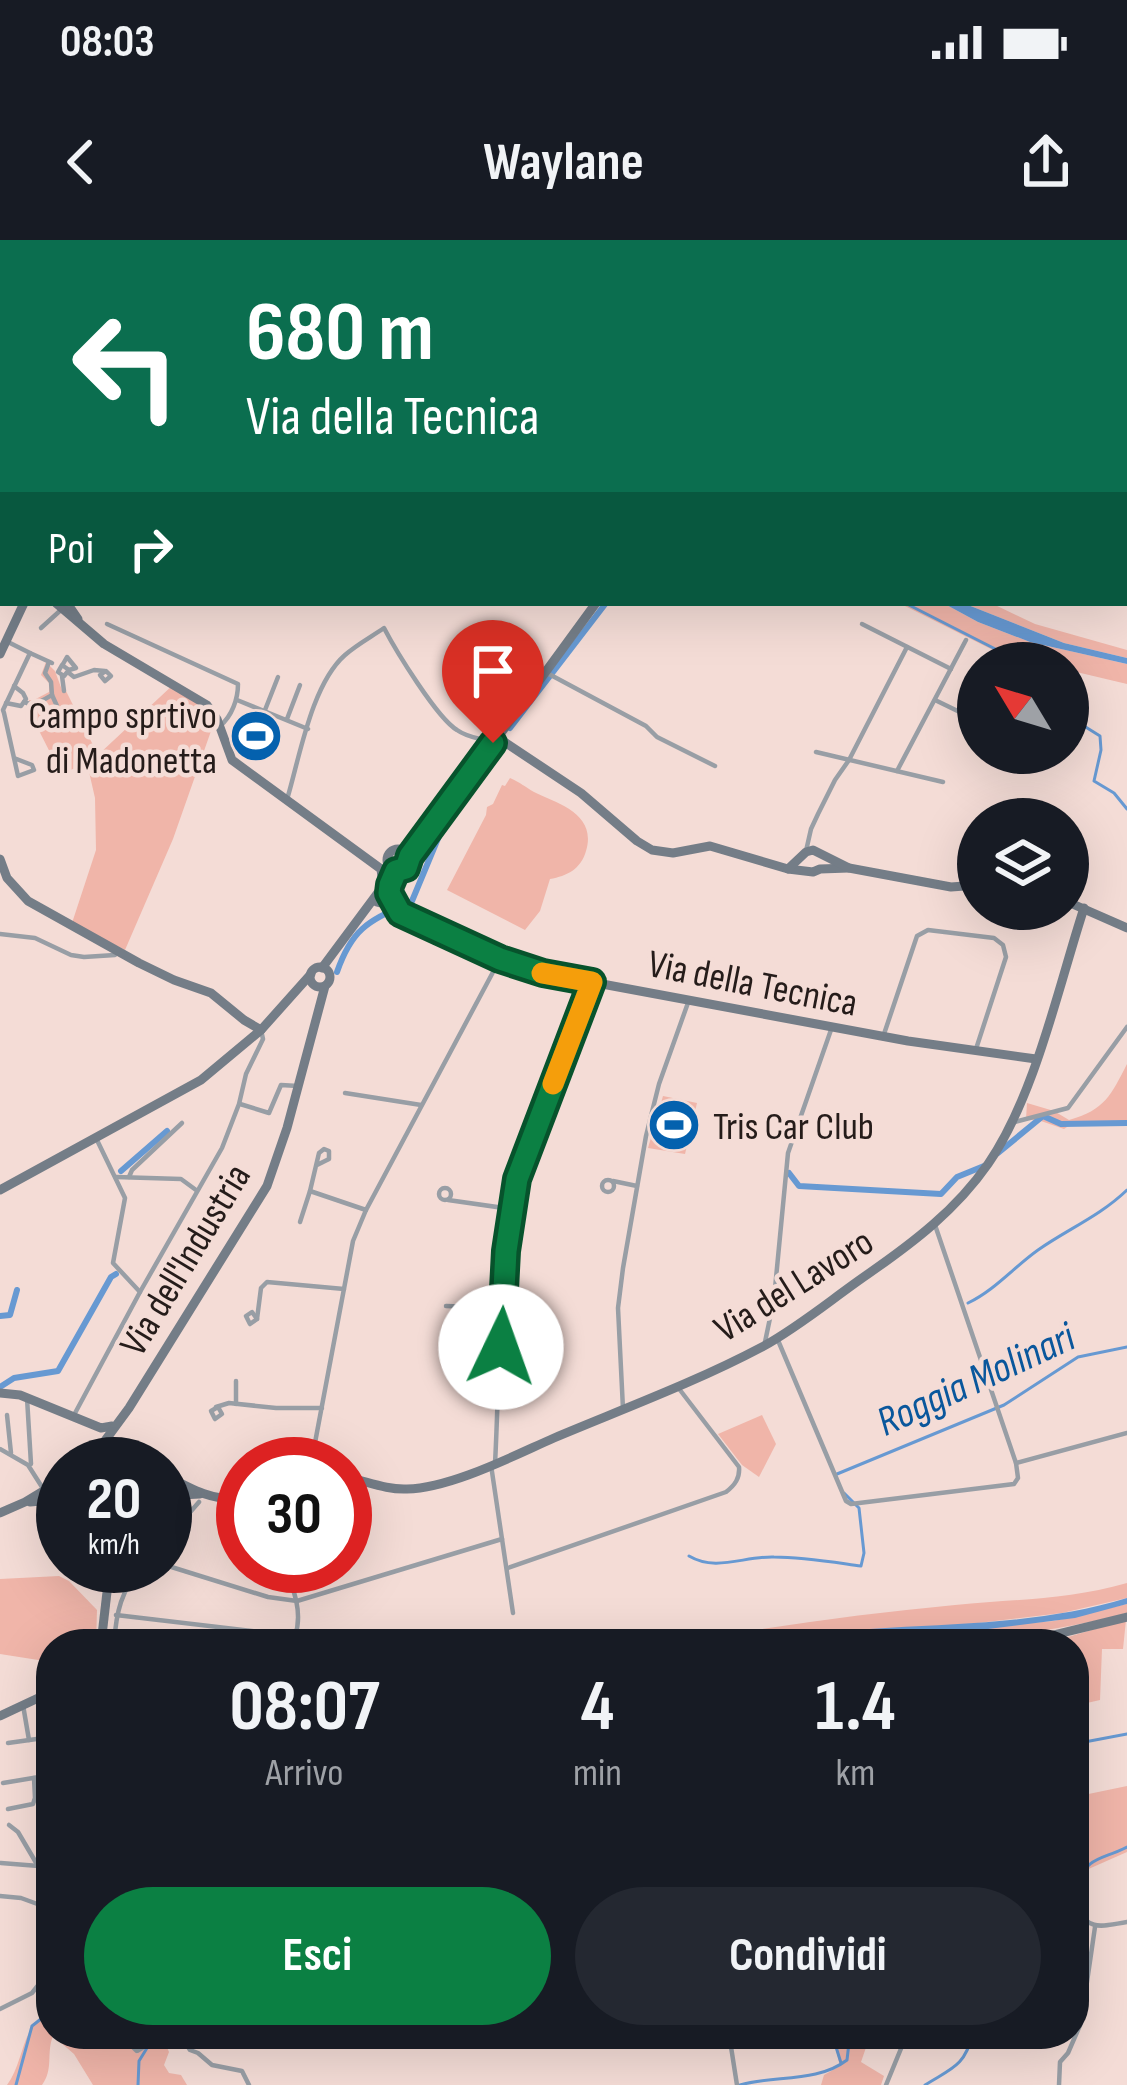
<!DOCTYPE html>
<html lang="it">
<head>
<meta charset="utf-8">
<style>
	body { margin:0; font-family:"Sofia Sans Condensed",sans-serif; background:#242831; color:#f1f3f6; height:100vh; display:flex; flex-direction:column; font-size:45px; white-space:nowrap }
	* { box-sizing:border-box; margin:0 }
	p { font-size:39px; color:#9ea1a6 }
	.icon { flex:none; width:66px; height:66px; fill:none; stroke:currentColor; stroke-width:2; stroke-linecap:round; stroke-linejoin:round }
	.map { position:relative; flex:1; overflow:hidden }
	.side { position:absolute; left:36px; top:1389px; width:1053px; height:420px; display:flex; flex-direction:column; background:#171b24; border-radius:48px; box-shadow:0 12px 48px #0002 }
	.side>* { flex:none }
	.top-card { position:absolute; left:0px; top:0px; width:1128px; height:366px; box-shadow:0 12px 48px #0002; background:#0b6e4f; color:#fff; overflow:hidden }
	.needle { width:78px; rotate:308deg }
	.fabs { position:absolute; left:957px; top:402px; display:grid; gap:24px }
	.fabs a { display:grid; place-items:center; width:132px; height:132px; border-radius:50%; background:#171b24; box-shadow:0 12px 48px #0002; font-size:60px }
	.speed { position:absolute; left:36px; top:1197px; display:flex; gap:24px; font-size:60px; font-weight:700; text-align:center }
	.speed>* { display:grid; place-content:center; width:156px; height:156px; border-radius:50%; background:#171b24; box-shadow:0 12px 48px #0002; line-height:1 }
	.speed small { font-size:30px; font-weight:400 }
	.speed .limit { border:18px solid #d22; background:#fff; color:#111 }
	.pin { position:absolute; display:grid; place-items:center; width:102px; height:102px; color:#fff; margin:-123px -51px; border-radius:50% 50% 50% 0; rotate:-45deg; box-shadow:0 0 12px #0007 }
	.pin .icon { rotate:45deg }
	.me { position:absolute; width:132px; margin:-66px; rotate:3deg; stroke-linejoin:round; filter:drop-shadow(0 0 9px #0008) }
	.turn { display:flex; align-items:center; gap:42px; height:252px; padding:0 48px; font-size:54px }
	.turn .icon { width:156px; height:156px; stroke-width:2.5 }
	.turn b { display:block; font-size:84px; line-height:102px }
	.then { display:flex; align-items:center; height:114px; padding:0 48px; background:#0003; gap:24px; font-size:45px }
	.eta { display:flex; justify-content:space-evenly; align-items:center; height:204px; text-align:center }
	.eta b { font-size:72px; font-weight:700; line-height:84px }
	.primary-button { display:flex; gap:24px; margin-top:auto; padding:24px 48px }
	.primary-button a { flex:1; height:138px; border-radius:72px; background:#0b8043; color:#fff; font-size:48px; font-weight:700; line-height:138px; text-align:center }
	.primary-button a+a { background:#242831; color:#f1f3f6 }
	.status { display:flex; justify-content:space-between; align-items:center; height:84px; padding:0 60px; background:#171b24; direction:ltr }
	.status svg { height:33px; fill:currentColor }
	header { display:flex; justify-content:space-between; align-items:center; height:156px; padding:0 48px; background:#171b24; font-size:54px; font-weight:700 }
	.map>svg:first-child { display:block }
	.green { fill:#f0b5a9 }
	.water { fill:#6799d2 }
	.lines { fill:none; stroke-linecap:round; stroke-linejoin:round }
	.stream { stroke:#6799d2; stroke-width:3 }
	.canal { stroke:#6799d2; stroke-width:6 }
	.street { stroke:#989ea5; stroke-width:4.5 }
	.secondary { stroke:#747d87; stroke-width:9 }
	.route-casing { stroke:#07532c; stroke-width:30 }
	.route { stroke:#0b8043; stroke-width:21 }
	.slow { stroke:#f59e0b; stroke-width:21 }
	.labels { text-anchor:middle; stroke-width:9; stroke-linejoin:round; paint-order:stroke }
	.poi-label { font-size:39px; fill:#251c1a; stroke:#f4dcd6; text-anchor:end }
	.street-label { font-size:39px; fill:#251c1a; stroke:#f4dcd6 }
	.water-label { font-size:42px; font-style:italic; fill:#0a579c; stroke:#f4dcd6 }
</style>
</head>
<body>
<div class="status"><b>08:03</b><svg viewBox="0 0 49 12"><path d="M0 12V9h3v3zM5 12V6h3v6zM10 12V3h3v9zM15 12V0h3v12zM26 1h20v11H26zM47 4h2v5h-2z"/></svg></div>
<header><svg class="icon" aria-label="back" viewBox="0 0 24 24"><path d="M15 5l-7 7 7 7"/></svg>Waylane<svg class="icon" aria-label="share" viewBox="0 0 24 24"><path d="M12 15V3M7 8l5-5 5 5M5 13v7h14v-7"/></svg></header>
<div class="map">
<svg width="1127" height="1845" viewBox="0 0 1127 1845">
	<rect width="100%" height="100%" fill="#f4dcd6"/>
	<g class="green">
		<path d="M899 363H943L978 382 1030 402 1127 424V444L1068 430V423H1044L1020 415 1015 421Z"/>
		<path d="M963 363H991L1035 384 1127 410V418L1064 403Z"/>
		<path d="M46 422 55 431 62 450 66 451 98 515 175 443 217 474 173 599 125 710 72 683 96 610 95 558 87 523 61 534 28 469 29 460H34L49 452V443L41 435Z"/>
		<path d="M510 538C521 543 524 546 534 552 559 564 597 574 586 611 581 629 567 636 550 639L540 671 525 690 447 650 486 575 487 567 493 564 502 545 505 546Z"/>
		<path d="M1127 824V883L1070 885 1064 889 1041 881 1026 879 1027 863 1054 871 1069 880C1105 870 1111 855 1127 824Z"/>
		<path d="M663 856 697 863 685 914 648 908Z"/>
		<path d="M762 1175 776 1204 759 1237 742 1225 718 1194Z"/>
		<path d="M59 1336 69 1341 97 1370 96 1404H51V1422L0 1414V1339Z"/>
		<path d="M1127 1343V1358L1062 1373 961 1385 852 1391 780 1398 748 1404H673C766 1387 860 1374 955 1365 1015 1359 1068 1360 1127 1343Z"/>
		<path d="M1127 1364V1373C1020 1402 905 1404 794 1404L1054 1381Z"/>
		<path d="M1126 1380 1123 1409H1102L1100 1460 1074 1466V1404H1044Z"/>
		<path d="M1127 1546V1612L1084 1631 1074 1655V1557Z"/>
		<path d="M51 1771V1794H78L94 1807 112 1794H123L137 1814 143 1807V1794H166V1805L169 1812 164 1825 169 1833 181 1835 187 1845H93L74 1814 53 1796C46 1813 54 1829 42 1845H7C25 1821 21 1783 51 1771Z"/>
		<path d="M832 1794H883L881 1799 870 1796 861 1822 884 1836 881 1845H821L824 1835 840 1826Z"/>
	</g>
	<g class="water">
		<path d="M943 363H963L1064 403 1127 418V424L1030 402 978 382Z"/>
		<path d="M1127 1358V1364L1075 1378 980 1390 841 1398 794 1404H748C873 1377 1003 1396 1127 1358Z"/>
	</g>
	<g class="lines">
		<g class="stream">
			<path d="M933 0 934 3"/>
			<path d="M604 3 605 0"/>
			<path d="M0 82 3 81"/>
			<path d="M1125 115H1127"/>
			<path d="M0 273 3 268"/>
			<path d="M905 363 1013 418 1015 423"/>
			<path d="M1068 476 1100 496 1101 510 1094 541 1114 553 1127 569"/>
			<path d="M968 1063C995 1050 1014 1027 1038 1010 1068 989 1100 976 1127 950"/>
			<path d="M837 1234 1004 1165 1078 1117 1127 1107"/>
			<path d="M689 1316C716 1332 744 1316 774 1317 803 1317 832 1322 861 1326L864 1313 859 1268 844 1253"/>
			<path d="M1074 1504 1127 1494"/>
			<path d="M1074 1645C1091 1615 1099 1621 1127 1607"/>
			<path d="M832 1794 841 1823"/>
			<path d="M16 1845 32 1786 51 1771"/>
			<path d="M138 1845 139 1821 147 1808"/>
			<path d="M740 1845C775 1835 817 1843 847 1820L850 1794"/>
			<path d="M925 1845C952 1828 964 1827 973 1794"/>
		</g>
		<g class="canal">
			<path d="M510 488 606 363"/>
			<path d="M337 732C353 686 370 681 412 661L449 572"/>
			<path d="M998 913 1043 876 1061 884 1127 883"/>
			<path d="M121 931 167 891"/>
			<path d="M789 933 799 946 941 954 957 937 984 926"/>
			<path d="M0 1076 10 1075 17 1050"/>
			<path d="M0 1147 14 1138 58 1131 111 1037 116 1034"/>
		</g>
		<g class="street">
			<path d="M1028 0 1031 3"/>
			<path d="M176 3 179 0"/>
			<path d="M608 3 610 0"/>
			<path d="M1125 47 1127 48"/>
			<path d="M0 159 3 160"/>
			<path d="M0 251 3 248"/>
			<path d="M107 384 238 444C238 459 232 476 220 486"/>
			<path d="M862 384 951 429"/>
			<path d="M41 388 62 369"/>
			<path d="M6 401 30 413 3 470 4 473 18 536 34 530 32 525 14 518"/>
			<path d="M30 413 52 423"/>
			<path d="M63 424 67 417 76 428 69 430"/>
			<path d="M62 425 69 430 64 436 58 432Z"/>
			<path d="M106 431 111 436 105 441 100 435Z"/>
			<path d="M69 433 74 437 94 430 105 431"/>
			<path d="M547 433 646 486 657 497 715 526"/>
			<path d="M62 436 64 451"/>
			<path d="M52 455 57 466"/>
			<path d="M237 460 308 489"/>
			<path d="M935 460 972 478"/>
			<path d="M24 462C34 467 43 460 52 455L51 442 45 433 49 422"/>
			<path d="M6 463 21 466 26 459 23 453 14 446"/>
			<path d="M265 470 278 437"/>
			<path d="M287 479 300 445"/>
			<path d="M816 512 943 542"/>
			<path d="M897 531 966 400"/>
			<path d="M288 556C300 515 312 444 345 415 356 405 371 397 384 388 396 411 437 478 457 490 468 498 481 498 493 503"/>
			<path d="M806 611 811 589 818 574 835 540 849 520 907 407"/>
			<path d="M0 694 35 698 71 715 84 717 115 715"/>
			<path d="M883 797 917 696 928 690 994 698 1003 705 1006 717 976 809"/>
			<path d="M345 853 421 865"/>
			<path d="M240 864 269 873 281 845 298 846"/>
			<path d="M1011 883 1068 868 1127 787"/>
			<path d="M317 925 329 919V911L324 909 319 913 310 951 366 970"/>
			<path d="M116 937 181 939 196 950"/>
			<path d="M129 937 132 930 182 883"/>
			<circle cx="608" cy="946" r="6"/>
			<path d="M613 941 637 946"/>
			<circle cx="445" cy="954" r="6"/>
			<path d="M448 960 511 969"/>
			<path d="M300 982 310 951"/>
			<path d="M140 1052 222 908 239 864 246 834 263 799 261 790"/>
			<path d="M446 1066 503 1068"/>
			<path d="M252 1072 257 1079 250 1084 246 1076Z"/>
			<path d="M257 1079 261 1048 267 1042 344 1049"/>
			<path d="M777 1098 846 1261 851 1264 1014 1244 1018 1238 1016 1223 935 985"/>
			<path d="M765 1102 774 1059 788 913 832 787"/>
			<path d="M27 1158 31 1224"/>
			<path d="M236 1164V1141"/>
			<path d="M216 1167 229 1163 276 1168H322"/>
			<path d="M218 1167 222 1174 215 1179 211 1171Z"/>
			<path d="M623 1169 618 1068 623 1028 646 896 659 844 689 760"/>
			<path d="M7 1175 11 1213"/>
			<path d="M74 1175 140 1052 113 1023 125 958 96 898"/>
			<path d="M0 1209 28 1225 42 1247"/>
			<path d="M1016 1223 1127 1193"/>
			<path d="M311 1224 353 1001 366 970 500 719"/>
			<path d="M495 1224C500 1129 498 1032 517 939L591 742"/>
			<path d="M491 1225 513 1373"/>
			<path d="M165 1301 199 1262"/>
			<path d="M165 1325 268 1357 297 1361 502 1299"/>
			<path d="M114 1326 134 1335"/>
			<path d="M508 1328 726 1252C735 1245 740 1238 739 1227L680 1150"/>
			<path d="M116 1375 295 1396C303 1373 294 1349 284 1326"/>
			<path d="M114 1404C116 1373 121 1349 143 1326"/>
			<path d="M23 1465 29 1500"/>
			<path d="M8 1503 51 1497"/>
			<path d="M3 1543 51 1535"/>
			<path d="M8 1569 33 1564 35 1558 34 1538"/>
			<path d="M9 1585 18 1592 38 1626"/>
			<path d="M1 1623 51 1627"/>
			<path d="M0 1656 21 1658 51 1669"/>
			<path d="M1074 1667C1091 1692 1101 1686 1127 1682"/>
			<path d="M0 1769 32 1753 51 1729"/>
			<path d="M119 1794 137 1811 152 1802 156 1794"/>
			<path d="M170 1794 185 1802 190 1810 198 1813 212 1825 242 1831 249 1845"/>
			<path d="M729 1794 737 1845"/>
			<path d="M886 1845 907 1794"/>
			<path d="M1059 1845 1060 1822 1068 1813 1081 1783 1095 1687"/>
		</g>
		<g class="secondary">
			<path d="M1125 69 1127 67"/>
			<path d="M0 258 3 261"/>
			<path d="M0 305 3 308"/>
			<path d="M56 363 104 404 207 465 217 479 232 520 381 629 383 646"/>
			<path d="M67 363 78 379"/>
			<path d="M0 414 24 363"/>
			<path d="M497 497 581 553 637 601 652 610 673 613 710 606 788 629 813 632 820 629 849 628"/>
			<circle cx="398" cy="620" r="11"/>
			<path d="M0 619 7 638 28 661 139 723 174 740 211 753 244 780 261 790"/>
			<path d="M409 619 596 363"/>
			<path d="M788 629 806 612 813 610 849 628 951 647 978 645"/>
			<path d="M377 662C392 664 406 676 420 682 461 701 500 719 543 733L908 801 1036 819"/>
			<path d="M1068 662 1127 688"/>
			<circle cx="320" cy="737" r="10"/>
			<path d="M322 728 383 646 389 625"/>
			<path d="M0 950 201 840 261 790 311 734"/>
			<path d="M0 1153 20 1155 101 1188 112 1186"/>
			<path d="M99 1210C120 1201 133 1211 150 1224"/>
			<path d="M82 1224 104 1202 129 1168 267 946 287 888 325 746"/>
			<path d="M165 1235C191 1249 212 1261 243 1259"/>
			<path d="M345 1237C366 1241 386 1250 407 1249 451 1248 513 1216 554 1198 623 1169 696 1142 762 1107 799 1087 833 1058 868 1034 914 1002 956 970 988 924 1035 856 1058 748 1084 668"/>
			<path d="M30 1262 41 1261 63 1270"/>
			<path d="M165 1262 180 1255 200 1254"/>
			<path d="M0 1273 25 1262 63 1239"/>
			<path d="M101 1404 110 1326"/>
			<path d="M946 1404 1037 1399 1127 1377"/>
			<path d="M0 1476 51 1452"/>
		</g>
	</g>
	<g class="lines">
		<g class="route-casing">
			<path id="route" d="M493 503 410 616 406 628 396 631 390 645 389 653 400 673 500 719 543 733 592 742 517 939 506 1011 501 1107"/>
		</g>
		<use href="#route" class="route"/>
		<path class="slow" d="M542 733 592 742 553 844"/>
	</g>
	<defs>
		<g id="stadium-disc" transform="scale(2.7)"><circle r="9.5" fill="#0461ae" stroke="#f4dcd6"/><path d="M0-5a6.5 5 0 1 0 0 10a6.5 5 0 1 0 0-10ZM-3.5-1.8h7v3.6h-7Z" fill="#fff"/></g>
	</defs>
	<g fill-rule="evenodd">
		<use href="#stadium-disc" x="256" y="496"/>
		<use href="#stadium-disc" x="674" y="885"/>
	</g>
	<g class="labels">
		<g class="poi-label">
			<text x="217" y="488">Campo sprtivo<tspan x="217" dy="45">di Madonetta</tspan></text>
			<text x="713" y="899" text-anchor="start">Tris Car Club</text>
		</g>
		<g class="street-label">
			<text transform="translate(753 742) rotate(11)" y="14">Via della Tecnica</text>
			<text transform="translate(184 1019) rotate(-59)" y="14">Via dell'Industria</text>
			<text transform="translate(793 1044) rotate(-32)" y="14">Via del Lavoro</text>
		</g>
		<g class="water-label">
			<text transform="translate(975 1138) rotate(-25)" y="15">Roggia Molinari</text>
		</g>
	</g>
</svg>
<div class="fabs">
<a><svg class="needle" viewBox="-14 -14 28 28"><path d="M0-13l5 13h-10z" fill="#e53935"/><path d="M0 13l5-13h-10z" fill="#9ea1a6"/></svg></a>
<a><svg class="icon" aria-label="layers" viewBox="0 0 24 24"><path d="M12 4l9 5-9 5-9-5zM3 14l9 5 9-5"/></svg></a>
</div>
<div class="speed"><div>20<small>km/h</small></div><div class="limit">30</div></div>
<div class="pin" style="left:493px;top:503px;background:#d93025"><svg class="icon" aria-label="arrive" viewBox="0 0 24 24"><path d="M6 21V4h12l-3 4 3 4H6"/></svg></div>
<svg class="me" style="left:501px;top:1107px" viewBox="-20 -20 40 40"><circle r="19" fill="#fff"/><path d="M0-13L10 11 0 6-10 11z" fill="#0b8043"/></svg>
<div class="top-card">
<div class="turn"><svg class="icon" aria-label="left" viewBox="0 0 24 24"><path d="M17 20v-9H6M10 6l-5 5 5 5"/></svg><div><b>680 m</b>Via della Tecnica</div></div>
<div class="then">Poi<svg class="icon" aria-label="right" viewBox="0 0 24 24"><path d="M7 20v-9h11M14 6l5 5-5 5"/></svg></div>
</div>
<section class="side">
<div class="eta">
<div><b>08:07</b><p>Arrivo</p></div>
<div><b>4</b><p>min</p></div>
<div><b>1.4</b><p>km</p></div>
</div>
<div class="primary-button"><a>Esci</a><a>Condividi</a></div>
</section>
</div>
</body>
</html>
